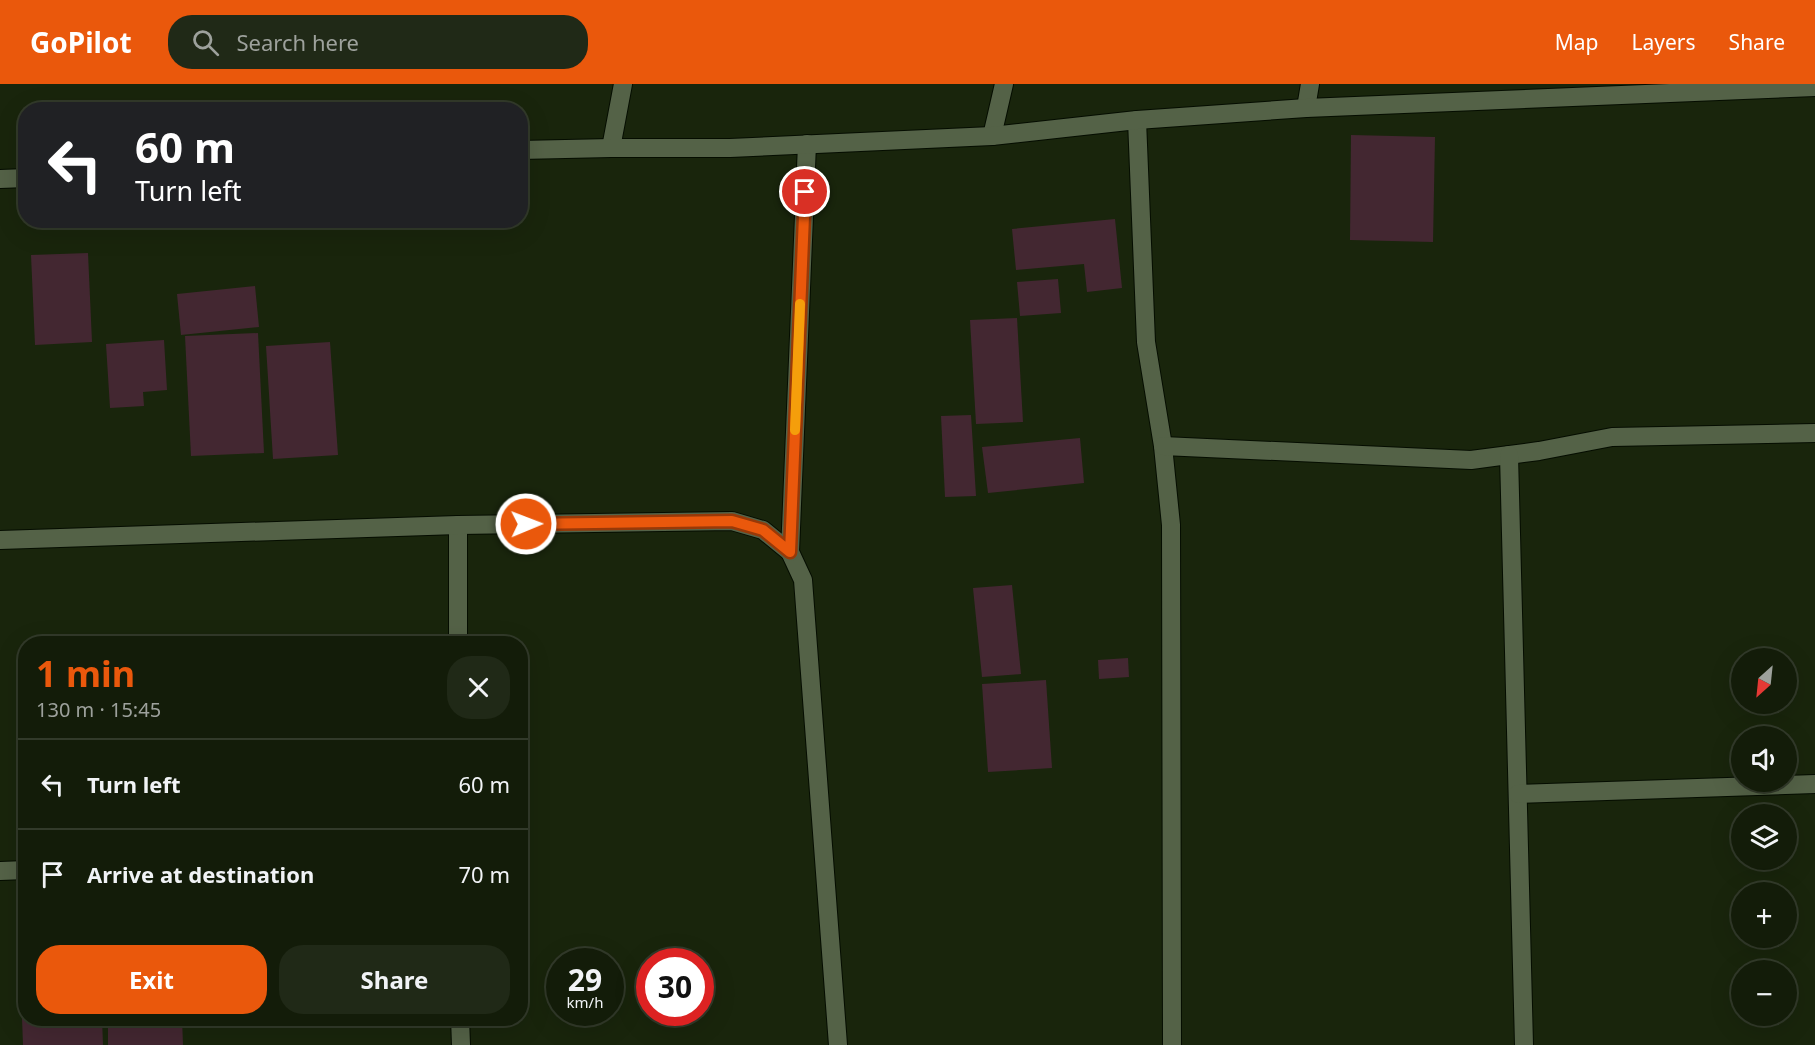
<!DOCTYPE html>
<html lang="en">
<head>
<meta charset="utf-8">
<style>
	body { margin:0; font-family:"Noto Sans",sans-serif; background:#202917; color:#f1f3f6; height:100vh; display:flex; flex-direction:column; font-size:22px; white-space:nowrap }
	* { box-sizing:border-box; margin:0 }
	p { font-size:20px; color:#9da19c }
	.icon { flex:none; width:33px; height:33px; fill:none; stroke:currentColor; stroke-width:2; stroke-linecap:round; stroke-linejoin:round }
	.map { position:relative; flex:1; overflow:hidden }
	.side { position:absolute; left:18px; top:552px; width:510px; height:390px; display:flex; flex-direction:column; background:#131c09; border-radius:24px; box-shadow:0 6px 24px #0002,0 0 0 2px #323a2a }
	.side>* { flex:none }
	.banner { position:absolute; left:18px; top:18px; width:510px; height:126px; border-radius:24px; box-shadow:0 6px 24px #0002,0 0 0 2px #323a2a; background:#202124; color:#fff; overflow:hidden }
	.needle { width:39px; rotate:207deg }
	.fabs { position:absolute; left:1731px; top:564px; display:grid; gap:12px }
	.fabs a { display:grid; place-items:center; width:66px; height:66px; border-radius:50%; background:#131c09; box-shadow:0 6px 24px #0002,0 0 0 2px #323a2a; font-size:30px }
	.speed { position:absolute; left:546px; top:864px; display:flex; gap:12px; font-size:30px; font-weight:700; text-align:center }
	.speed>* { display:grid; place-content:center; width:78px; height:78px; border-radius:50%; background:#131c09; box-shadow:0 6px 24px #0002,0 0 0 2px #323a2a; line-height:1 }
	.speed small { font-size:15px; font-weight:400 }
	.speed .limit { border:9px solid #d22; background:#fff; color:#111 }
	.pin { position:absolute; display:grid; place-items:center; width:51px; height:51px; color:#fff; margin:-26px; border:3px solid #fff; border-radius:50%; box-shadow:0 2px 6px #0007 }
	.me { position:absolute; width:66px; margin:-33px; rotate:89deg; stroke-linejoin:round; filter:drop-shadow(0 0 4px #0008) }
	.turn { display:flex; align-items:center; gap:21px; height:126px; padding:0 18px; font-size:27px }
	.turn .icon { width:78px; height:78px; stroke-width:2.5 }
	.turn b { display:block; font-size:42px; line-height:51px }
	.round { display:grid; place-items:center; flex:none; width:63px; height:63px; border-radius:24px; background:#202917 }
	.headline { display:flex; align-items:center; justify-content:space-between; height:102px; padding:0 18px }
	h1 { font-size:36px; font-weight:700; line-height:45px; color:#ea580c }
	.primary-button { display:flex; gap:12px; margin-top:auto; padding:12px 18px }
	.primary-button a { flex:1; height:69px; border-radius:24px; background:#ea580c; color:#fff; font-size:24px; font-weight:700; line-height:69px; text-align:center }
	.primary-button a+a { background:#202917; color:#f1f3f6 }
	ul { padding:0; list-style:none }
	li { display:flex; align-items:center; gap:18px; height:90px; padding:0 18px; border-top:2px solid #323a2a }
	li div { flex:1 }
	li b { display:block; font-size:22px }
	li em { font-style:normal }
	header { display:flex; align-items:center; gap:36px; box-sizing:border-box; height:84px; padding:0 30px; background:#ea580c; color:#fff }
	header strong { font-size:28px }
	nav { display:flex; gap:33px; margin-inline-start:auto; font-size:21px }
	.search { width:420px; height:54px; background:#202917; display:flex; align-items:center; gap:15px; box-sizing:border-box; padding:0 21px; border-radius:24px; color:#9da19c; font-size:22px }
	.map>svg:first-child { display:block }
	.building { fill:#432731 }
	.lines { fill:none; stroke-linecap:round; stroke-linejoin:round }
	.minor-casing { stroke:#050d00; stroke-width:20 }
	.minor { stroke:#546247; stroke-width:18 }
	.route-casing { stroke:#983908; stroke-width:15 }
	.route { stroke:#ea580c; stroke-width:10 }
	.slow { stroke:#f59e0b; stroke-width:10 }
</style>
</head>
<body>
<header>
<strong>GoPilot</strong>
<div class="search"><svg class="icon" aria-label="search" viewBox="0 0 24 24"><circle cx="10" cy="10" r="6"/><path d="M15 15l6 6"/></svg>Search here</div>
<nav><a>Map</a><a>Layers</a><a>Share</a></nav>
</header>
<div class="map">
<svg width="1815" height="961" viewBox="0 0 1815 961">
	<rect width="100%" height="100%" fill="#19250c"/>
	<g class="building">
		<path d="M1351 51 1435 53 1433 158 1350 156Z"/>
		<path d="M1115 135 1122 204 1087 208 1084 180 1016 186 1012 145Z"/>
		<path d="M88 169 92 258 35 261 31 171Z"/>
		<path d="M1058 195 1061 229 1020 232 1017 198Z"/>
		<path d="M255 202 259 243 181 251 177 210Z"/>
		<path d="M1017 234 1023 338 976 340 970 236Z"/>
		<path d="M258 249 264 369 191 372 185 252Z"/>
		<path d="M164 256 167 306 143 308 144 322 110 324 106 260Z"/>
		<path d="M330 258 338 371 273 375 266 262Z"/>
		<path d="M971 331 976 412 945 413 941 332Z"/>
		<path d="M1080 354 1084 399 988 409 982 363Z"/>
		<path d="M1012 501 1021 590 982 593 973 504Z"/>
		<path d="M1128 574 1129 593 1099 595 1098 576Z"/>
		<path d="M1046 596 1052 684 988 688 982 600Z"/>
		<path d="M20 894H26V931H22Z"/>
		<path d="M22 934H102L103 961H23Z"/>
		<path d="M108 934H182L183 961H108Z"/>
	</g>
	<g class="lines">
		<g class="minor-casing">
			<g id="minor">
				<path d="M1306 24 1310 0"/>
				<path d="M1137 36 1146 258 1163 362 1171 441 1172 961"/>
				<path d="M992 52 1004 0"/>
				<path d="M807 60 790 468 803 496 838 961"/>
				<path d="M611 64 623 0"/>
				<path d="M520 66 611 64H730L992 52 1137 36 1306 24 1815 3"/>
				<path d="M0 95 26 94"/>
				<path d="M1163 362 1471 376 1539 367 1612 353 1815 349"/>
				<path d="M1509 371 1524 961"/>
				<path d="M458 441V560"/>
				<path d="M0 456 458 441 732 437 763 446 790 468"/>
				<path d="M1518 710 1815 700"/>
				<path d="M0 787 26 786"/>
				<path d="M460 934 461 961"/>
			</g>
		</g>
		<use href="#minor" class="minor"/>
	</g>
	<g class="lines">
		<g class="route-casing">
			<path id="route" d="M526 440 732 437 763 446 790 468 805 108"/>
		</g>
		<use href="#route" class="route"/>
		<path class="slow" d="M795 346 800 220"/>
	</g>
</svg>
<div class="fabs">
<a><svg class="needle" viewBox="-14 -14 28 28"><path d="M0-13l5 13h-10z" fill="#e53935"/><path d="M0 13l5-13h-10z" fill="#9da19c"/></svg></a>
<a><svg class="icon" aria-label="sound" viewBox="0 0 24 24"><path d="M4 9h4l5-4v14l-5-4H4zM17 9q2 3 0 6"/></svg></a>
<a><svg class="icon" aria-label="layers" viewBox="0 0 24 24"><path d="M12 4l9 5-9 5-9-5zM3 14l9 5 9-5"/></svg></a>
<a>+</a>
<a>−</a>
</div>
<div class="speed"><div>29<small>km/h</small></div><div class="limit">30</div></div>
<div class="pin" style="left:805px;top:108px;background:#d93025"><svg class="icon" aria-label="arrive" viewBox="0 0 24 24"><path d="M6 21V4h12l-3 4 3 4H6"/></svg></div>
<svg class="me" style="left:526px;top:440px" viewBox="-20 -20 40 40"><circle r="17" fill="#ea580c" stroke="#fff" stroke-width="3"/><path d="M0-11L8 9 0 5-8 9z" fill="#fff"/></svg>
<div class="banner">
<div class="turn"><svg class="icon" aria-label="left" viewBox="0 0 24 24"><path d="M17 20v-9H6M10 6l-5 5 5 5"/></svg><div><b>60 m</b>Turn left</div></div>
</div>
<section class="side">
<div class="headline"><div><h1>1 min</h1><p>130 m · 15:45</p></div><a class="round"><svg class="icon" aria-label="close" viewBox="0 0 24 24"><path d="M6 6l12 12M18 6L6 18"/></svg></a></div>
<ul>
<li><svg class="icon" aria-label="left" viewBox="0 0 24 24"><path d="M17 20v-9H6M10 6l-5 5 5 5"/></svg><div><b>Turn left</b></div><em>60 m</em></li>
<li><svg class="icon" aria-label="arrive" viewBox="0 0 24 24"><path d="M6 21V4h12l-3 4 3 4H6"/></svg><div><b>Arrive at destination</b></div><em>70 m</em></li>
</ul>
<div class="primary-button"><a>Exit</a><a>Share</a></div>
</section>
</div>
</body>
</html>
